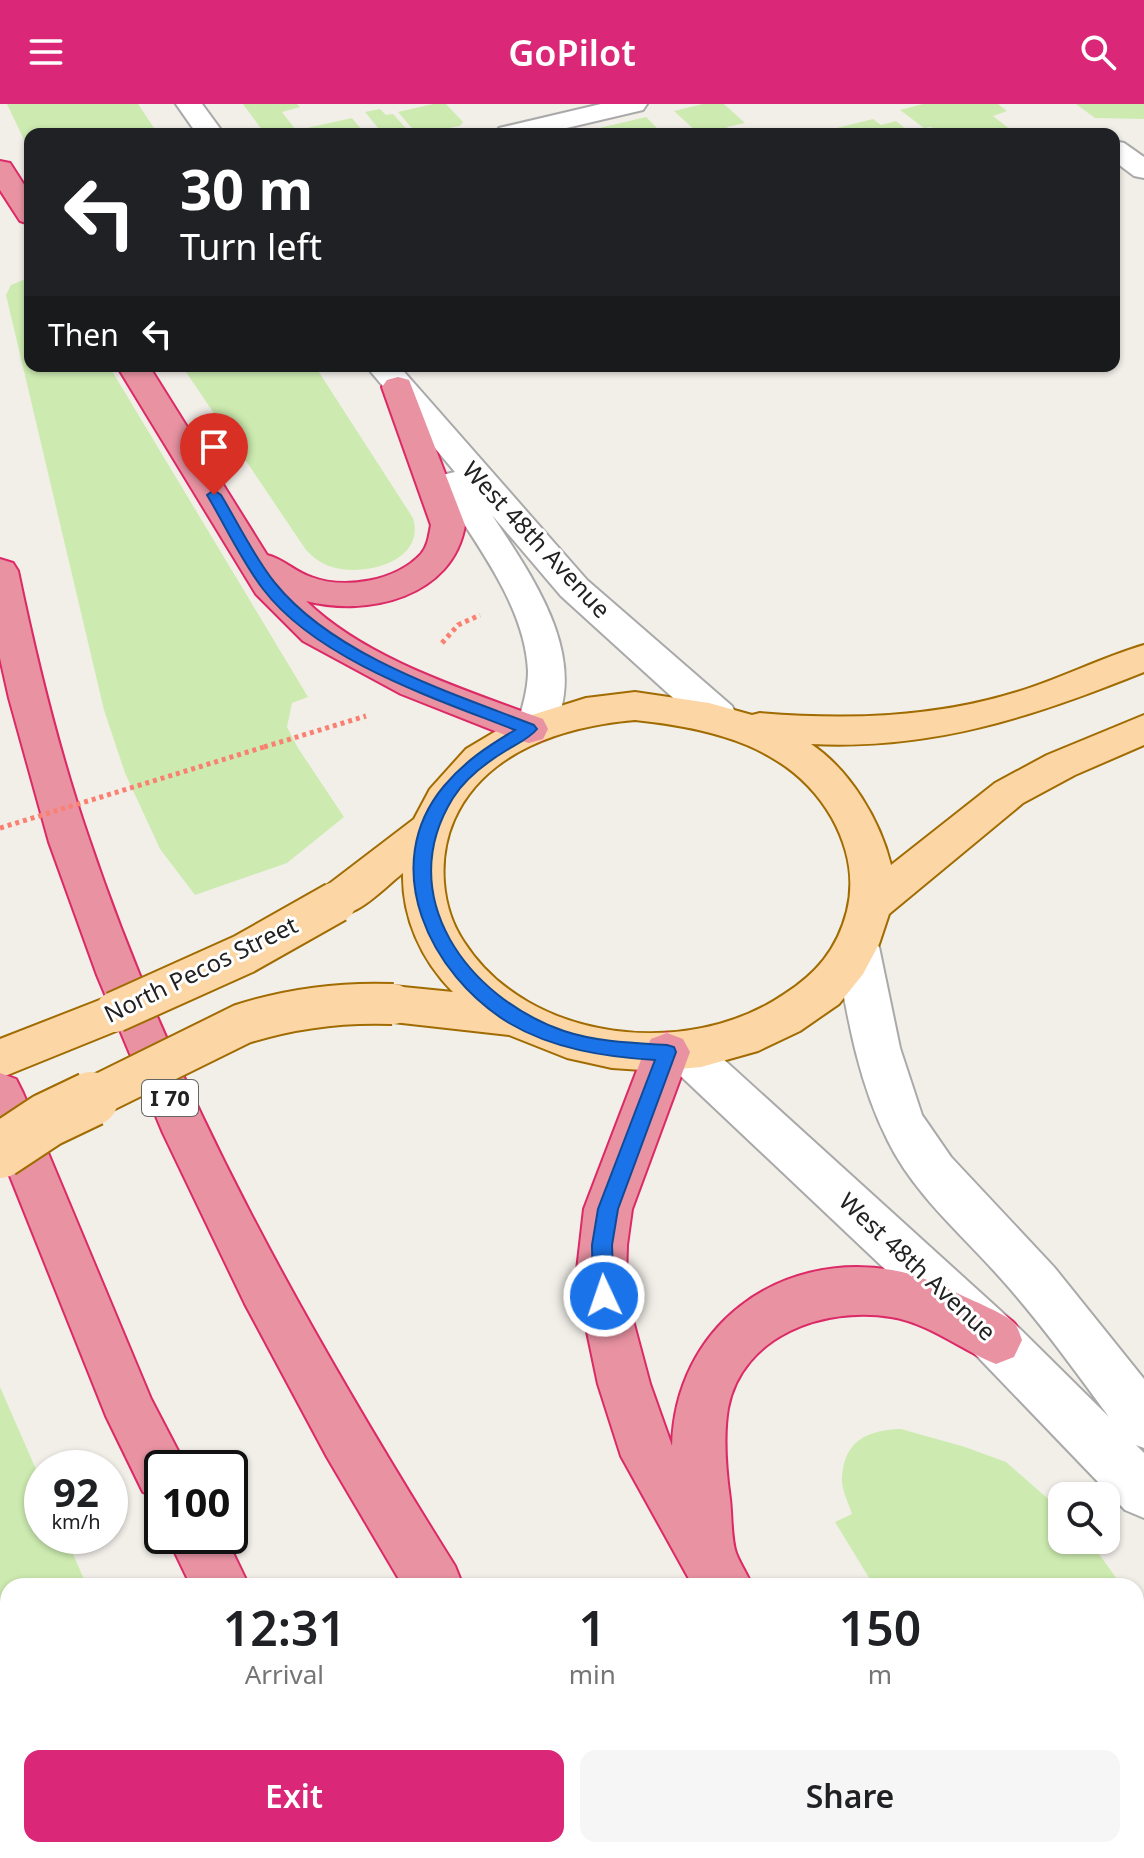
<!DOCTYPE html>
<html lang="en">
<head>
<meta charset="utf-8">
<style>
	body { margin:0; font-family:"Noto Sans",sans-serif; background:#f6f6f6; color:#202124; height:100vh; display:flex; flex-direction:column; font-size:30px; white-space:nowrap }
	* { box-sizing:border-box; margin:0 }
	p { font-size:26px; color:#757577 }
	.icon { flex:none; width:44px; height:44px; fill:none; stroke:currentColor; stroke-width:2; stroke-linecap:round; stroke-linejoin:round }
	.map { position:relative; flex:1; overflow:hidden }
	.panel { position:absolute; left:0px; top:1474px; width:1144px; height:280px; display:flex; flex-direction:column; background:#fff; border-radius:24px 24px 0 0; box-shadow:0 2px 6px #0004 }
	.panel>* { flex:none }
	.guide { position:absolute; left:24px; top:24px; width:1096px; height:244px; border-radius:16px; box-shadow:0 2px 6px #0004; background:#202124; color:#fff; overflow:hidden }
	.tools { position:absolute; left:1048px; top:1378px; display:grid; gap:16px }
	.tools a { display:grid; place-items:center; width:72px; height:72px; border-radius:16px; background:#fff; box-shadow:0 2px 6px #0004; font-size:40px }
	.speed { position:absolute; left:24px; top:1346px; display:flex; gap:16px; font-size:40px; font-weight:700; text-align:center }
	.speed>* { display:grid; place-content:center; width:104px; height:104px; border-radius:50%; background:#fff; box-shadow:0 2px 6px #0004; line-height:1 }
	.speed small { font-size:20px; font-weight:400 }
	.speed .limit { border:4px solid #111; border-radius:12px; background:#fff; color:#111 }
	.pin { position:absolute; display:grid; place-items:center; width:68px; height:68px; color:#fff; margin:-82px -34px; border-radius:50% 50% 50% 0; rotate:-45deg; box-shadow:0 0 8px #0007 }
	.pin .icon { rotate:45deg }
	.me { position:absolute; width:88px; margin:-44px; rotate:357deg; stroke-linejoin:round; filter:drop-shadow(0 0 6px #0008) }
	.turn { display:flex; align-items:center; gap:28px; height:168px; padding:0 24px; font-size:36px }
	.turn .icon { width:104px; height:104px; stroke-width:2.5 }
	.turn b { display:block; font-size:56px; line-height:68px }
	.then { display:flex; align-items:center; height:76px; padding:0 24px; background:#0003; gap:16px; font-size:30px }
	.eta { display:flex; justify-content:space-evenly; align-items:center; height:136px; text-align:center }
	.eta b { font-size:48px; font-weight:600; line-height:56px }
	.cta { display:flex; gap:16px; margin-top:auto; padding:16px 24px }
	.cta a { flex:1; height:92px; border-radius:16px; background:#db2777; color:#fff; font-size:32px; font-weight:600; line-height:92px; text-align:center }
	.cta a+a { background:#f6f6f6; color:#202124 }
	header { display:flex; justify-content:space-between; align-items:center; height:104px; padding:0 24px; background:#db2777; color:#fff; font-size:36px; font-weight:600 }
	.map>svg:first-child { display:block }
	.grass { fill:#cdebb0 }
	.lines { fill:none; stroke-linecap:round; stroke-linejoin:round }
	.minor-casing { stroke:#a9a9a9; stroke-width:4 }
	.major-casing { stroke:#a06b00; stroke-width:4 }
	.highway-casing { stroke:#dc2a67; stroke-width:4 }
	.path { stroke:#fa8072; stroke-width:5; stroke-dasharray:4 4; stroke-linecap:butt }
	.minor { fill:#fff; fill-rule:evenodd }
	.major { fill:#fcd6a4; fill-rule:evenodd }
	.highway { fill:#e892a2; fill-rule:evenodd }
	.major-bridge-far1-casing { stroke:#a06b00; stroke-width:44; stroke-linecap:butt }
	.major-bridge-casing { stroke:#a06b00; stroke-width:58; stroke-linecap:butt }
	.path-bridge { stroke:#fa8072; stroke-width:5; stroke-dasharray:4 4; stroke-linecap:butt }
	.major-bridge-far1 { stroke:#fcd6a4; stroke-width:40 }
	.major-bridge { stroke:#fcd6a4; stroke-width:54 }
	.route { fill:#1a73e8; stroke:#114b97; stroke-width:2 }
	.labels { text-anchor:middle; stroke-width:6; stroke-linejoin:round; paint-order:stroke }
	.shield { fill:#fff; stroke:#646464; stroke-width:2 }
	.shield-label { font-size:22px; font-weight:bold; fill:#222 }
	.street-label { font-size:24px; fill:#222; stroke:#fff }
</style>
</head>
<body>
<header><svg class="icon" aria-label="menu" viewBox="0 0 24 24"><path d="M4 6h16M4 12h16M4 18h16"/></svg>GoPilot<svg class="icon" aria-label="search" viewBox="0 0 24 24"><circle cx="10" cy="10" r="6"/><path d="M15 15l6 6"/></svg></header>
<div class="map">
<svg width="1144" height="1754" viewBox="0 0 1144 1754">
	<rect width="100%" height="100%" fill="#f2efe9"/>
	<g class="grass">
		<path d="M7 0H138L158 30H30V48Z"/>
		<path d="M243 0H297L300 3 282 8 296 26H301L304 30H265Z"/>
		<path d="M433 0H446L463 18 460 22 417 30 398 8Z"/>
		<path d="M703 0H724L745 19 727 23 733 30H699L674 7Z"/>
		<path d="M923 0H998L1007 7 993 12 1016 30H941L931 23 924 24 900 6Z"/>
		<path d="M1076 0H1144V15L1095 14Z"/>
		<path d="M380 5 386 11 393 10 411 30H383L365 8Z"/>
		<path d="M646 13 663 30H574Z"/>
		<path d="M352 14 365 30H311L307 24Z"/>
		<path d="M873 15 881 21 896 17 912 30 817 29Z"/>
		<path d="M30 173V262H109L308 593 292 599 287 623 298 644 344 713 287 759 195 791 160 745 125 669 104 606 6 191 11 181Z"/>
		<path d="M182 262H315L413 414C426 457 365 473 332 463 321 460 313 453 306 446Z"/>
		<path d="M0 1283 42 1379V1432H65L87 1482H8V1746H207L211 1754H0Z"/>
		<path d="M901 1325 965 1343 1006 1358 1062 1407V1436H1089L1122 1482H874L835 1418 852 1410C849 1400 841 1385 842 1374 844 1336 868 1326 901 1325Z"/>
		<path d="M1136 1501 1144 1512V1754H1076L1070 1746H1136Z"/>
	</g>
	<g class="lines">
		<g class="minor-casing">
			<g id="minor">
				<path d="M176 0H202L224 30H197Z"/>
				<path d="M601 0H647L643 6 541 30H495L499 24Z"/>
				<path d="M1114 37 1124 39 1144 53V74L1134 72 1114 57Z"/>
				<path d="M366 262H399L587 476 732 602 737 612 732 622 718 626 704 622 561 492 492 411C533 474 593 556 550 632L536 636 522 632 517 622C522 604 528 586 528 567 525 499 471 434 437 378L442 371 455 368Z"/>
				<path d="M857 826 872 831 879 843 900 944 922 1011 951 1053 1054 1163 1144 1275V1344L1136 1341 1144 1349V1414L1125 1406 978 1253 668 960 661 947 668 934 684 928 700 934 1014 1219 1109 1313C1075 1267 1042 1221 1004 1178 964 1132 915 1092 888 1037 857 976 847 910 835 843L842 831Z"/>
			</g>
		</g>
		<g class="major-casing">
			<g id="major">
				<path d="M1144 541V568C1032 613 933 646 811 640 850 666 880 716 891 761L995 679 1047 651 1144 611V641L1075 671 1023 699 889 810 879 840 863 870 839 900 800 927 758 947 701 963 657 967 612 964 567 954 509 931 393 918 377 913 371 900 377 887 393 882 453 888C421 856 402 813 403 769 379 788 353 820 321 810L315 798 321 786 414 715 430 685 466 645 513 617 586 594 635 588 709 599 752 611 760 609C846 616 933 614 1017 588 1060 575 1100 554 1144 541ZM635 616C711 624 791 642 832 714 848 743 855 775 847 807 837 846 816 870 783 891 688 955 529 939 464 838 441 804 437 755 454 716 485 646 566 622 635 616Z"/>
				<path d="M115 890 131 895 137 908 131 921 0 974V935Z"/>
			</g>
		</g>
		<g class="highway-casing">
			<g id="highway">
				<path d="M0 57 10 59 30 90V120L20 117 0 86Z"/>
				<path d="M117 262H149L267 451C284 455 295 468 311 473 345 486 396 477 421 450 428 442 429 431 431 421L382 283 387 276 398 273 409 276 465 421C453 493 368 513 306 497 367 556 463 585 543 615L548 625 543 635 529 639 515 635 401 590 303 537 256 490Z"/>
				<path d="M0 455 13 459 18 467C37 558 59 648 89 735 176 994 311 1232 455 1462L463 1482H403L327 1353 245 1200 163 1029 97 871 49 738 9 594 0 554Z"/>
				<path d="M667 929 683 935 690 948 632 1105 627 1141 626 1175 631 1209 650 1280 672 1342C675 1223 777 1147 892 1166 916 1170 939 1180 961 1191 973 1197 1006 1210 1014 1219 1018 1223 1020 1231 1022 1236L1014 1253 996 1260C961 1246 929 1219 891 1213 825 1202 742 1231 728 1304 723 1334 726 1366 730 1395 732 1412 731 1435 736 1449 740 1460 748 1471 752 1482H693L621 1352 598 1280 576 1175 584 1105 644 948 651 935Z"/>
				<path d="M0 969 16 975 23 989 151 1295 187 1364H162V1396L143 1388 106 1312 0 1047Z"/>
				<path d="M167 1432H225L249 1482H191Z"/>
				<path d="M327 1746H391L394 1754H330Z"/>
				<path d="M574 1746H639L642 1754H577Z"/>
				<path d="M862 1746H927L930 1754H865Z"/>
			</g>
		</g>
		<g class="path">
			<path d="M442 539 458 521 480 511"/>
			<path d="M264 643 366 612"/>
		</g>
		<use href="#minor" class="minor"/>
		<use href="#major" class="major"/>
		<use href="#highway" class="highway"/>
		<g class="major-bridge-far1-casing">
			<g id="major-bridge-far1">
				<path d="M115 908 244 850 336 798"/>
				<path d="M86 997 242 920C292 904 341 898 393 900"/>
			</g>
		</g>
		<g class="major-bridge-casing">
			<path id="major-bridge" d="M0 1047 47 1016 91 995"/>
		</g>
		<path class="path-bridge" d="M0 724 264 643"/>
		<use href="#major-bridge-far1" class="major-bridge-far1"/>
		<use href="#major-bridge" class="major-bridge"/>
	</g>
	<path class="route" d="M214 386 221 391C238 419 254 453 275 479 334 552 449 588 534 621L537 625C530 634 517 640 507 646 487 658 466 673 453 694 392 792 468 894 564 927 597 938 633 939 667 941L674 943 676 948 618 1105 612 1141 614 1192 611 1199 604 1202 596 1199 593 1192 592 1141 598 1105 655 956C605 953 553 945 509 919 430 871 377 762 444 682 465 657 488 642 515 626 434 594 317 556 263 485 241 456 225 421 207 391Z"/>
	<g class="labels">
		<rect class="shield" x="142" y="976" width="56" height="36" rx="6"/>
		<g class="shield-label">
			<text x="170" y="1002">I 70</text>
		</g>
		<g class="street-label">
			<text transform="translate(536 436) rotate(47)" y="8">West 48th Avenue</text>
			<text transform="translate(201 866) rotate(-26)" y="8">North Pecos Street</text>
			<text transform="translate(917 1163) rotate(43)" y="8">West 48th Avenue</text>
		</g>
	</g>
</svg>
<div class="tools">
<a><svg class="icon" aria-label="search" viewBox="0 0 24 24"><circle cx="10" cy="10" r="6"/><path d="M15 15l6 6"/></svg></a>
</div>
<div class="speed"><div>92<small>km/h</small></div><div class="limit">100</div></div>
<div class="pin" style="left:214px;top:391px;background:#d93025"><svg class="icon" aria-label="arrive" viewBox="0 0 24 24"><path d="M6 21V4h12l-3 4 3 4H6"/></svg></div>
<svg class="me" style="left:604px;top:1192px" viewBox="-20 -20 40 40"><circle r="17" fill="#1a73e8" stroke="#fff" stroke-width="3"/><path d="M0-11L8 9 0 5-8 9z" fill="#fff"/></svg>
<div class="guide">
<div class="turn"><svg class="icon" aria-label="left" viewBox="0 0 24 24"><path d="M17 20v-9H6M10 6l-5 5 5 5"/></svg><div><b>30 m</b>Turn left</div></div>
<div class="then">Then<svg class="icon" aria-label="left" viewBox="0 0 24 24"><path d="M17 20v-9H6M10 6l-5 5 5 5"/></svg></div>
</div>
<section class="panel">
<div class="eta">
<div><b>12:31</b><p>Arrival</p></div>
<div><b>1</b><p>min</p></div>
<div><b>150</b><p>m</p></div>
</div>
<div class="cta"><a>Exit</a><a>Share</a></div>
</section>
</div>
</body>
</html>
